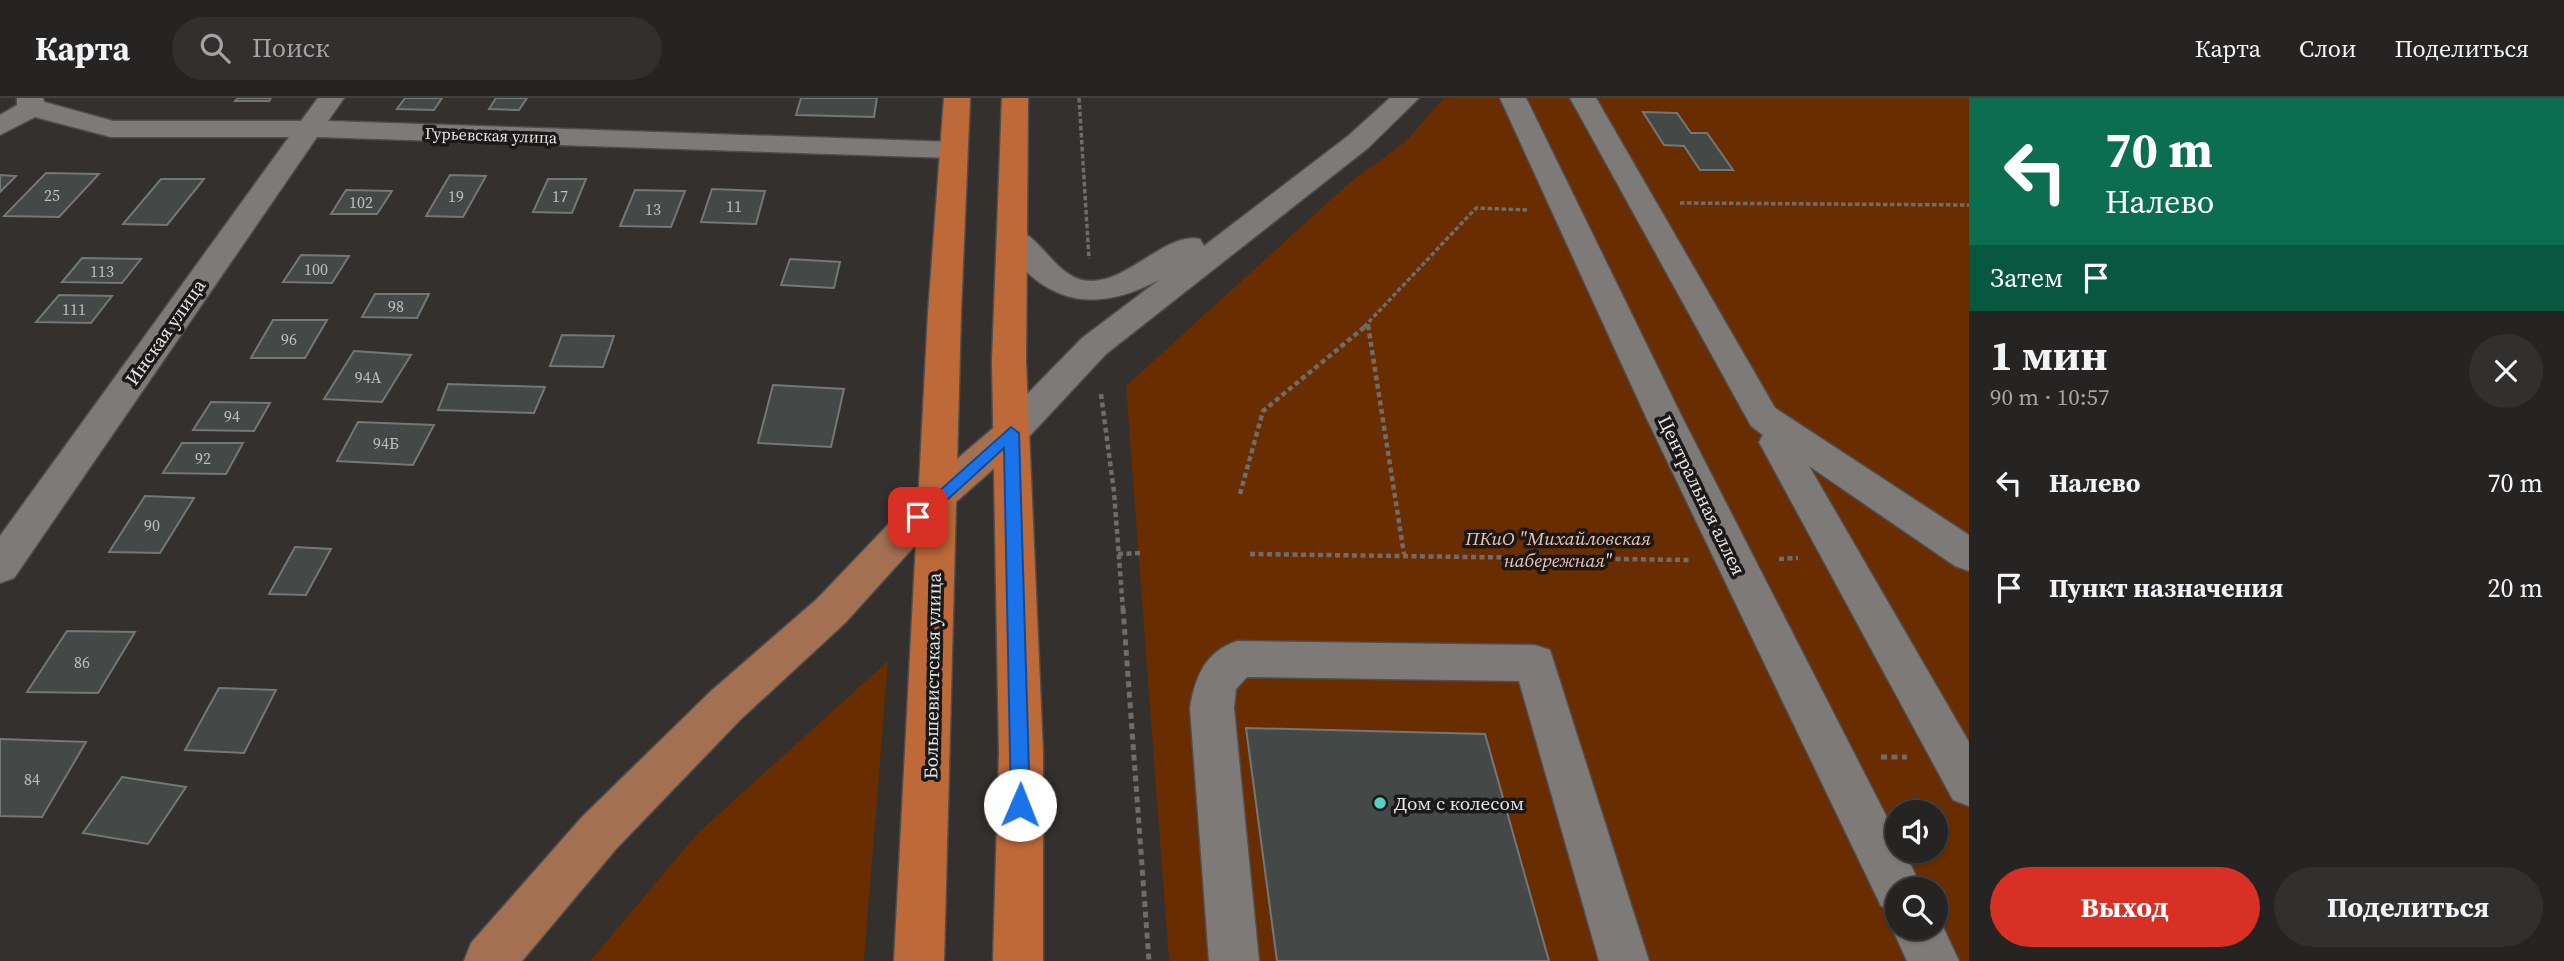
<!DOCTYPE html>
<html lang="ru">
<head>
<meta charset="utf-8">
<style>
	body { margin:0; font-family:"Source Serif 4",serif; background:#32302f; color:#f1f3f6; height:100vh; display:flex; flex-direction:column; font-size:26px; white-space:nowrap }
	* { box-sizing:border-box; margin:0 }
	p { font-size:23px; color:#a4a4a5 }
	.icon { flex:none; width:38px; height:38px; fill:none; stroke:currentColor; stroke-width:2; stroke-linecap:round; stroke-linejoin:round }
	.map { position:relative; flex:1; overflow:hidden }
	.details { display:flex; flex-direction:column; background:#262422; width:595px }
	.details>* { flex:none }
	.top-card { background:#0b6e4f; color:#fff; overflow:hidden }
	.fabs { position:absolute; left:1885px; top:702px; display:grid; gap:14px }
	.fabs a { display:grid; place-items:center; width:63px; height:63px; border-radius:50%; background:#262422; box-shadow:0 2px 5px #0004,0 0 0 2px #424140; font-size:35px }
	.pin { position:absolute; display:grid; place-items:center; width:60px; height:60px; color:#fff; margin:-30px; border-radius:14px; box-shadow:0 4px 10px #0006 }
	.me { position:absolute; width:77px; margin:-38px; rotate:1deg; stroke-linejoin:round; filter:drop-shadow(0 0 5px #0008) }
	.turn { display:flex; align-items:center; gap:24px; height:147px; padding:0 21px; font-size:32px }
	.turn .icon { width:91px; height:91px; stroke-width:2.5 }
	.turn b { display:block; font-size:49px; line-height:60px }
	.then { display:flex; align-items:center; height:66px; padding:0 21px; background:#0003; gap:14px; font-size:26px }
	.round { display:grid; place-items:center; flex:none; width:74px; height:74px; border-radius:37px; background:#32302f }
	.head { display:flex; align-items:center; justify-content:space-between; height:119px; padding:0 21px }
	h1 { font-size:42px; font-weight:700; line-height:52px }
	.cta { display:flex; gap:14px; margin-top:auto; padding:14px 21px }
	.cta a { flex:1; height:80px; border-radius:42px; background:#d93025; color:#fff; font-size:28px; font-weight:700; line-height:80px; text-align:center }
	.cta a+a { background:#32302f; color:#f1f3f6 }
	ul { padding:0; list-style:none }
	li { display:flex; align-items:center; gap:21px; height:105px; padding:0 21px }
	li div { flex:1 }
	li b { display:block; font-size:26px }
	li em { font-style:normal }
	header { display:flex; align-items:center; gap:42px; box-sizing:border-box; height:98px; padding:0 35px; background:#262422; border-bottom:2px solid #424140 }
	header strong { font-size:33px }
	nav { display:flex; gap:38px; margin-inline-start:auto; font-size:24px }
	.search { width:490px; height:63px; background:#32302f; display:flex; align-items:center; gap:18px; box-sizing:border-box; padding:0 24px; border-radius:38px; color:#a4a4a5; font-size:26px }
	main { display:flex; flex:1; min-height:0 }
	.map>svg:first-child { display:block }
	.green { fill:#692d00; fill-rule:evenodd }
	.building { fill:#444847; stroke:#737777; stroke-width:2 }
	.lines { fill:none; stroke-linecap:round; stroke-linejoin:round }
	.minor-casing { stroke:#504d4c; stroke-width:3 }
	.major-casing { stroke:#504d4c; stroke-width:3 }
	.highway-casing { stroke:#504d4c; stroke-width:3 }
	.path-far2 { stroke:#6f6c6b; stroke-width:3.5; stroke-dasharray:4.5 2.5; stroke-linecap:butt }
	.path-far1 { stroke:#6f6c6b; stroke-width:4.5; stroke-dasharray:5 3.5; stroke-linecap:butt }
	.path { stroke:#6f6c6b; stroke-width:5; stroke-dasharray:6 4.5; stroke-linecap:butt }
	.minor { fill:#7e7a78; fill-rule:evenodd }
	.major { fill:#a47052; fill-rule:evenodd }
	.highway { fill:#be6a38; fill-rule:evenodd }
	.route { fill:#1a73e8; stroke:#114b97; stroke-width:2 }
	.poi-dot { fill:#55cec5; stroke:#1a1818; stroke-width:2.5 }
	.labels { text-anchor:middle; stroke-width:7; stroke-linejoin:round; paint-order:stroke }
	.far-street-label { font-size:16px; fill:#e7e5e4; stroke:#1a1818 }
	.number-label { font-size:16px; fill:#bebebd }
	.street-label { font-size:19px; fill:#e7e5e4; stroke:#1a1818 }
	.park-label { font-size:19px; font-style:italic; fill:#f1c3ab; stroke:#1a1818 }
	.poi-label { font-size:19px; fill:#e7e5e4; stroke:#1a1818; text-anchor:start }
</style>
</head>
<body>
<header>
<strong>Карта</strong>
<div class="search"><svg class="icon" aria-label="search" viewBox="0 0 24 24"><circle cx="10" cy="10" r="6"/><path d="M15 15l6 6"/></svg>Поиск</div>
<nav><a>Карта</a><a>Слои</a><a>Поделиться</a></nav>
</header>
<main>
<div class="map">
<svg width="1969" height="863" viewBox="0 0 1969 863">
	<rect width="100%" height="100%" fill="#33302e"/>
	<g class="green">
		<path d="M1444 0H1969V863H1169L1126 288 1348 86 1404 45ZM1897 714H1936V752H1897ZM1897 791H1936V830H1897Z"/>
		<path d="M888 563 864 863H590L697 736Z"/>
	</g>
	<g class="building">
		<path d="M238 0H271L269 3H235Z"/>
		<path d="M405 0H442L434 12 397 11Z"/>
		<path d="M496 0H527L519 12 489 11Z"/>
		<path d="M801 0H877L874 19 796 17Z"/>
		<path d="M1643 14 1677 15 1691 35H1707L1733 72H1700L1684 48 1664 47Z"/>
		<path d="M46 75 99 76 59 119 4 118Z"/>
		<path d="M0 77 16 78 0 94Z"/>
		<path d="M450 77 486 78 463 119 426 118Z"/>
		<path d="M161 81H204L167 127 123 126Z"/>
		<path d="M548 81H586L572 115 533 114Z"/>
		<path d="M712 91 765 93 756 126 701 124Z"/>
		<path d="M346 92 392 93 377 116H331Z"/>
		<path d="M635 92 685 93 671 129 620 128Z"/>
		<path d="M301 157 349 158 332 185 283 184Z"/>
		<path d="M82 160 141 161 122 185 62 184Z"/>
		<path d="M790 161 840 164 834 190 781 187Z"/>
		<path d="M375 196H429L417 220 362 219Z"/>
		<path d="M59 197 112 198 91 225 36 224Z"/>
		<path d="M273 222H327L305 260H251Z"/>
		<path d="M562 237 614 238 603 269 550 268Z"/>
		<path d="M354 253 411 257 382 304 324 301Z"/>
		<path d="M448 286 545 289 534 315 438 312Z"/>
		<path d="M773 287 844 291 831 349 758 345Z"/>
		<path d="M211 304 270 305 254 333 193 332Z"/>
		<path d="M358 324 434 327 413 367 337 363Z"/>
		<path d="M182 345H243L226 376 163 375Z"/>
		<path d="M145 398 194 400 160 455 109 454Z"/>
		<path d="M295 449 331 451 306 497 269 496Z"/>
		<path d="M67 533 135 534 98 595 27 594Z"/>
		<path d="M219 590 276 592 244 655 185 652Z"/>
		<path d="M1246 630 1485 636 1549 863H1277Z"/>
		<path d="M0 641 86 644 42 719 0 718Z"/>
		<path d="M122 679 186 689 148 746 83 735Z"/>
	</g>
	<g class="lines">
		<g class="minor-casing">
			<g id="minor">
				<path d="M17 0H43L44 4 113 23H301L318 0H344L328 23 953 44 963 46 967 52 963 58 953 60 317 39 14 480 0 485V438L289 39H111L35 19 0 37V17L17 7Z"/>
				<path d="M1390 0H1419L1368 50 1106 256 1024 344 1011 348 998 344 993 335 998 326 1082 240 1159 182C1089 219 1040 203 997 138L1001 131C1038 122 1051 183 1091 183 1130 183 1167 133 1200 141L1204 148 1348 38Z"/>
				<path d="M1500 0H1526L1682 319 1897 739V752H1904L1922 791H1897V815L1881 808 1646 319Z"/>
				<path d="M1570 0H1596L1775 310 1969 437V473L1955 468 1809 368 1969 644V708L1953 702 1759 344 1763 337 1751 328Z"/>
				<path d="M1237 543 1535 547 1550 552 1649 863H1599L1519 583 1247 579 1236 591 1234 610 1259 863H1209L1190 610C1195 579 1205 554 1237 543Z"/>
				<path d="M1936 814 1959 863H1907L1892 830 1897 818V830H1936Z"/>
			</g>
		</g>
		<g class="major-casing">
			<path id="major" d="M1011 322 1024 326 1029 335 1024 344 949 410 845 525 740 622 616 751 522 863H464L471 845 582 719 710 594 817 501 923 390 998 326Z"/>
		</g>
		<g class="highway-casing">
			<g id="highway">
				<path d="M944 0H970L961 215 944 863H894L928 215Z"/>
				<path d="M1002 0H1028L1026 263 1043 655V863H993L999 655 992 263Z"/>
			</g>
		</g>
		<g class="path-far2">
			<path d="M1079 0 1089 161"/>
			<path d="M1680 105 1969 107"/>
			<path d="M1368 226V229"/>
			<path d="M1364 229 1476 110 1529 112"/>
		</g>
		<g class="path-far1">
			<path d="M1368 227 1404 456"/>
			<path d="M1101 296 1114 394 1123 512"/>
			<path d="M1240 396 1263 313 1367 227"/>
			<path d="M1118 456 1142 455"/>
			<path d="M1250 456 1690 462"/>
			<path d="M1779 461 1798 460"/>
		</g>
		<g class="path">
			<path d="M1123 510 1149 863"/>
			<path d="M1881 659H1907"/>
		</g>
		<use href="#minor" class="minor"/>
		<use href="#major" class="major"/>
		<use href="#highway" class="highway"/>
	</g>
	<path class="route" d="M1011 329 1019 335 1030 707 1027 713 1020 716 1013 713 1011 707 1004 350 924 423 918 425 910 419Z"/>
	<circle class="poi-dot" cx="1380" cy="705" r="7"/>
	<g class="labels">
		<g class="far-street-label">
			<text transform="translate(491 37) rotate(2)" y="6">Гурьевская улица</text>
		</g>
		<g class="number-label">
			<text x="52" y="103">25</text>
			<text x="456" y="104">19</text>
			<text x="560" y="104">17</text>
			<text x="361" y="110">102</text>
			<text x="734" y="114">11</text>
			<text x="653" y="117">13</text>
			<text x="316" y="177">100</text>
			<text x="102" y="179">113</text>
			<text x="396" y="214">98</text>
			<text x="74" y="217">111</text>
			<text x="289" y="247">96</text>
			<text x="368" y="285">94А</text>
			<text x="232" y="324">94</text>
			<text x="386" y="351">94Б</text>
			<text x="203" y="366">92</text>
			<text x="152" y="433">90</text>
			<text x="82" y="570">86</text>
			<text x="32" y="687">84</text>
		</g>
		<g class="street-label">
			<text transform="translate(165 234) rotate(-55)" y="7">Инская улица</text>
			<text transform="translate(1702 397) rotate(64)" y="7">Центральная аллея</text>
			<text transform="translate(932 578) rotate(-89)" y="7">Большевистская улица</text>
		</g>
		<g class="park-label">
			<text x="1558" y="447">ПКиО "Михайловская<tspan x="1558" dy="22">набережная"</tspan></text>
		</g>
		<g class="poi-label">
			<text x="1394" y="712">Дом с колесом</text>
		</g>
	</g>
</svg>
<div class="fabs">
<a><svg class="icon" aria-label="sound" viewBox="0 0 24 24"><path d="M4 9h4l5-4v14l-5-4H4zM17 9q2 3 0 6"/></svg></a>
<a><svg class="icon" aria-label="search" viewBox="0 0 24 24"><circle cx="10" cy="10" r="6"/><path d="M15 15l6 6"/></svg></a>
</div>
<div class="pin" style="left:918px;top:419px;background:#d93025"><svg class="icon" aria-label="arrive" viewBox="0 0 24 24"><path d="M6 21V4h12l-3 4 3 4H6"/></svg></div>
<svg class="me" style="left:1020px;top:707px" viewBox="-20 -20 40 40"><circle r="19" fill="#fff"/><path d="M0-13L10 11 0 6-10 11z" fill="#1a73e8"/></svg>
</div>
<section class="details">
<div class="top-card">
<div class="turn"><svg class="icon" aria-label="left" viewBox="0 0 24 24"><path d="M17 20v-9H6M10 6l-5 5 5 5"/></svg><div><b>70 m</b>Налево</div></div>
<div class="then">Затем<svg class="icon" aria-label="arrive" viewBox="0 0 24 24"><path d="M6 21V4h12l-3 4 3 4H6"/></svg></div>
</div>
<div class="head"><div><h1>1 мин</h1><p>90 m · 10:57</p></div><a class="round"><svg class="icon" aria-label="close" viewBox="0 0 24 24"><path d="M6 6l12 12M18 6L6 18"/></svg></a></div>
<ul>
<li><svg class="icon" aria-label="left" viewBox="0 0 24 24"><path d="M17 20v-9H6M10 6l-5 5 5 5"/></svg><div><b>Налево</b></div><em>70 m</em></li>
<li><svg class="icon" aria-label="arrive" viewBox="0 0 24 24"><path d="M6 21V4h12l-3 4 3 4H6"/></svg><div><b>Пункт назначения</b></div><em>20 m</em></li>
</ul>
<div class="cta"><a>Выход</a><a>Поделиться</a></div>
</section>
</main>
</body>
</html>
